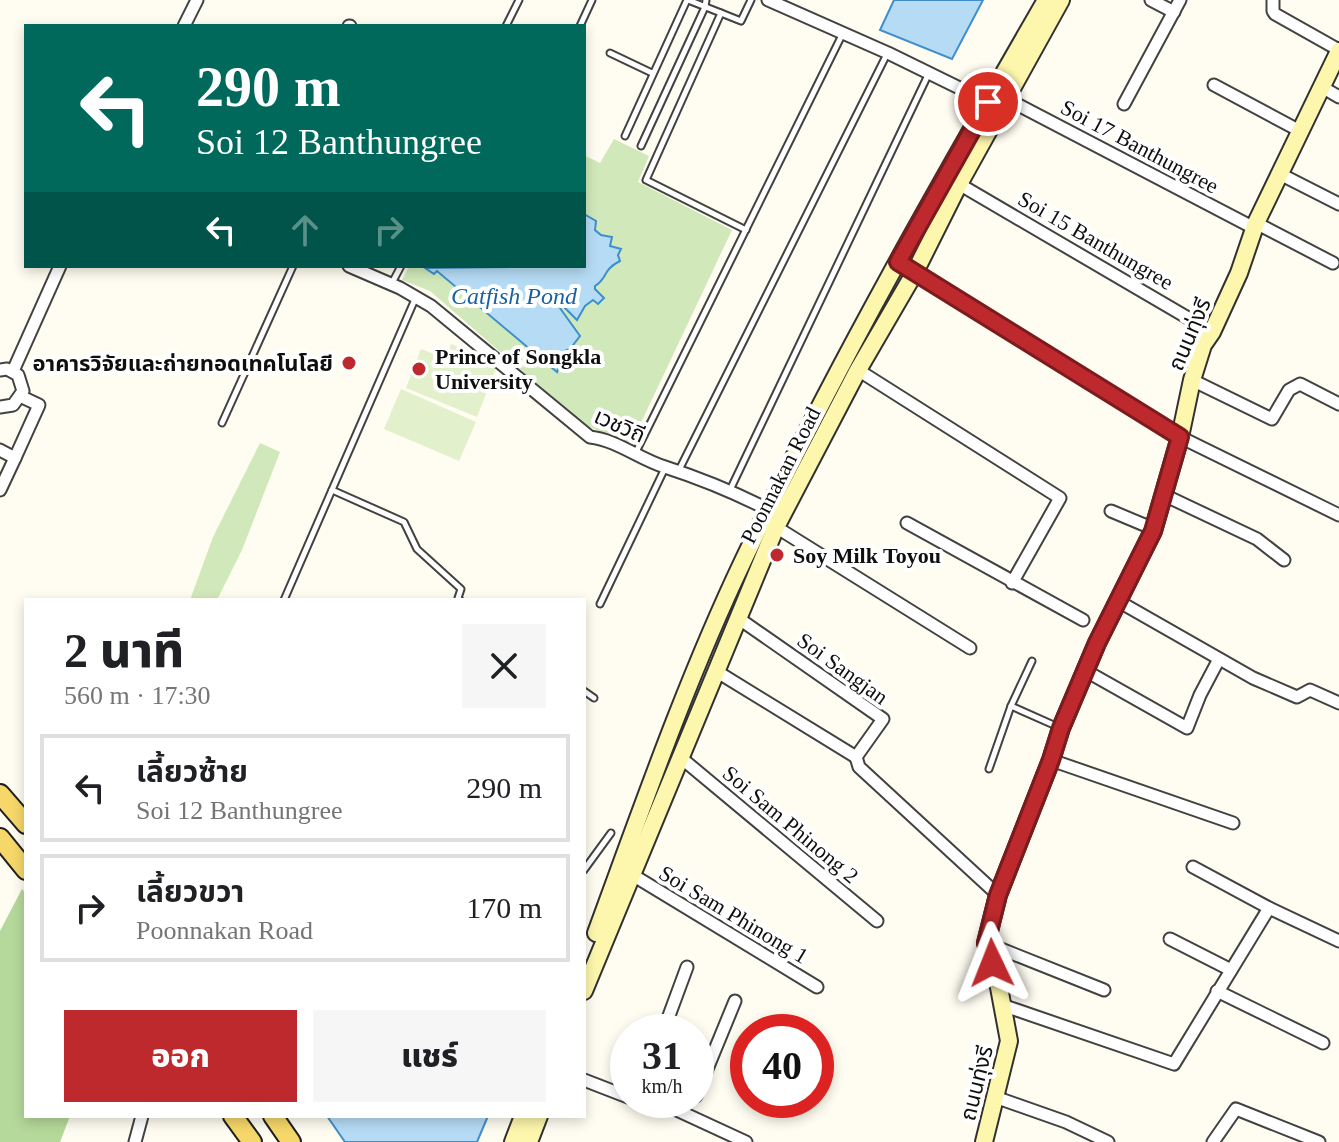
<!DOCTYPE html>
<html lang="th">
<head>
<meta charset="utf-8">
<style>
	body { margin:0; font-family:"Times New Roman","Noto Sans Thai",serif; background:#f6f6f6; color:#202124; height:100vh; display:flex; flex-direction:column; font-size:30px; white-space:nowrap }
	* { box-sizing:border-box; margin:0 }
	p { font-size:26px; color:#757577 }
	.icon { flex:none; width:44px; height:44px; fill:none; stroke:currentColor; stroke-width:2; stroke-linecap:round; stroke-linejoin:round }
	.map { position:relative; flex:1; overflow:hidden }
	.details { position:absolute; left:24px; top:598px; width:562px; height:520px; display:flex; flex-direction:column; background:#fff; border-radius:0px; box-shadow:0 4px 12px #0003 }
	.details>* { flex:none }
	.top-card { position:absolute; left:24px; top:24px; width:562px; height:244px; border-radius:0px; box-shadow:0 4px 12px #0003; background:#00695c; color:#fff; overflow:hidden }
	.speed { position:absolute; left:610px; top:1014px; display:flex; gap:16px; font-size:40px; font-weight:700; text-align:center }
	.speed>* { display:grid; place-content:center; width:104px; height:104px; border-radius:50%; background:#fff; box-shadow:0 4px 12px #0003; line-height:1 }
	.speed small { font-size:20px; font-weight:400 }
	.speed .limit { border:12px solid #d22; background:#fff; color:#111 }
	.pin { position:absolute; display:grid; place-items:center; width:68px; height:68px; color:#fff; margin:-34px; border:4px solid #fff; border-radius:50%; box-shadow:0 2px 8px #0007 }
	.me { position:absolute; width:88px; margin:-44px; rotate:358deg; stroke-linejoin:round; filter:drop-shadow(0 0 6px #0008) }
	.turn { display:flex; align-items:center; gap:28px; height:168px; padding:0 40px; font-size:36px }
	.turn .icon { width:104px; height:104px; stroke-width:2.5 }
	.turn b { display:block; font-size:56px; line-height:68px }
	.lanes { display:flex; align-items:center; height:76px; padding:0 40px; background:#0003; justify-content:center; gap:40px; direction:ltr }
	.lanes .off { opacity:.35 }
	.round { display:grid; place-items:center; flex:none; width:84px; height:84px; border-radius:0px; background:#f6f6f6 }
	.head { display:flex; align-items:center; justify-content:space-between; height:136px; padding:0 40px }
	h1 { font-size:48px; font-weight:800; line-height:60px }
	.button { display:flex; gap:16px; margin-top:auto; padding:16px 40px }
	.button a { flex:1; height:92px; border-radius:0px; background:#bd292c; color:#fff; font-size:32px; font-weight:800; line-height:92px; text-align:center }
	.button a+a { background:#f6f6f6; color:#202124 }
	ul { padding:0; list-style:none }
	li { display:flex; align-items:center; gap:24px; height:108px; margin:0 16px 12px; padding:0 24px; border:4px solid #e0e0e0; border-radius:0px }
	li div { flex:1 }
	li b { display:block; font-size:30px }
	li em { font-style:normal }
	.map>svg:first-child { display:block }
	.green { fill:#d1e9ba }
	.forest { fill:#b5d99a }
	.pitch { fill:#e3f0cc }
	.water { fill:#b6dcf5; stroke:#3e8fcb; stroke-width:2 }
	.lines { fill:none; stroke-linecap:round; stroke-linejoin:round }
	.lane-casing { stroke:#424242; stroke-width:9 }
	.street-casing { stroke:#424242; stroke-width:15 }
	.secondary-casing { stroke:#313131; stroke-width:20 }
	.primary-casing { stroke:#202020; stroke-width:22 }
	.lane { stroke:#fff; stroke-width:5 }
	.street { stroke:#fff; stroke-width:11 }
	.secondary { stroke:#fdf6ad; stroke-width:16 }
	.primary { stroke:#f6d76a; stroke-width:18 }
	.route-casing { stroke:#7b1b1d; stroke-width:20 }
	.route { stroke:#bd292c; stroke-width:14 }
	.poi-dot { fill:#bd292c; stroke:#fff; stroke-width:3 }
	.labels { text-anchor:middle; stroke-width:8; stroke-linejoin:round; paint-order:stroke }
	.street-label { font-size:22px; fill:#0f0f0f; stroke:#fff }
	.poi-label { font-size:22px; font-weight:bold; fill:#0f0f0f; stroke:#fff; text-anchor:start }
	.water-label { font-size:24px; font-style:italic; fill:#1a619f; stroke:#fff }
</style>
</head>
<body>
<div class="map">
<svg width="1339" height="1142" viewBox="0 0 1339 1142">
	<rect width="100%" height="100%" fill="#fffcf1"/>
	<g class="green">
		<path d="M614 139 649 156 638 182 732 230 630 446 582 423 430 291 402 280 409 266H584V155L600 163Z"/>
		<path d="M260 443 280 452 242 550 217 600H190L213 537Z"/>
	</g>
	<path class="forest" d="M22 889 26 894V1116H70L60 1142H0V931Z"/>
	<g class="pitch">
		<path d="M451 344 498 363 477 417 406 388 421 349 445 358Z"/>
		<path d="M401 389 476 422 459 461 384 429Z"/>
	</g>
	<g class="water">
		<path d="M894 0H983L952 59 880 30Z"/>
		<path d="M584 214 596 221 595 230 601 235 612 237 610 246 621 249 618 255 620 261C602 270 608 278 595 286V289L604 298 598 304 593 300 585 306 577 320 547 290 580 336 570 349 559 353 561 361 557 372 437 271 434 274 425 268 584 266Z"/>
		<path d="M327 1116H488L477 1142H345Z"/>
	</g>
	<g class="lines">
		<g class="lane-casing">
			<g id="lane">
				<path d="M688 0 721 13"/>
				<path d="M506 26 519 0"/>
				<path d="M580 26 592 0"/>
				<path d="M610 53 652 73"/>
				<path d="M625 136 687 0"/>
				<path d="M641 146 705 7 706 0"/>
				<path d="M746 230 646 180 721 13 741 21 751 0"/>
				<path d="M392 283 401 266"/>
				<path d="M222 423 293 266"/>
				<path d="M636 452 842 35"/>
				<path d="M679 470 887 54"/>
				<path d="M332 490 404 522 417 549 461 589 458 598 460 600"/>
				<path d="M730 490 929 73"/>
				<path d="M284 600 416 297"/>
				<path d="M600 604 665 468"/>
				<path d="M584 691 594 698"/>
				<path d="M1011 706 1056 726"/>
				<path d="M989 769 1011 706 1032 661"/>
				<path d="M584 870 611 833"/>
			</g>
		</g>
		<g class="street-casing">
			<g id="street">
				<path d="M768 0 888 53 988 102"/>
				<path d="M1151 0 1174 12"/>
				<path d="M1273 0V11L1275 14 1339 50"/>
				<path d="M184 26 197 0"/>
				<path d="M349 26H350"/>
				<path d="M1214 85 1300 131"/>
				<path d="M1322 87 1339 97"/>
				<path d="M1007 99 1254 228"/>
				<path d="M1124 104 1180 0"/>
				<path d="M1280 174 1339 204"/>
				<path d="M959 184 1212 332"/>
				<path d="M1256 223 1333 263"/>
				<path d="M349 266 400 288 431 306 590 437C617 440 639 459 665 467 699 478 731 491 763 507L764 518"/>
				<path d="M915 272 1180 437 1339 515"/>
				<path d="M0 370 7 369 18 375 23 391 13 405 0 407"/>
				<path d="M858 370 1060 498 1012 583"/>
				<path d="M13 371 60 266"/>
				<path d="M1192 380 1272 419 1289 390 1300 384 1339 404"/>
				<path d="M0 450 15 458 0 490"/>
				<path d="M15 458 39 405 22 397"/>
				<path d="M1164 495 1257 539 1284 560"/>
				<path d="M1111 511 1154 529"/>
				<path d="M907 523 1083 620"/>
				<path d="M776 527 970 648"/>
				<path d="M1118 601 1253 678 1297 697 1310 690 1339 703"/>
				<path d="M738 618 883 719 856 757"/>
				<path d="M716 671 856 757"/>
				<path d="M1086 671 1187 728 1200 695 1219 659"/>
				<path d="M680 757 877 921"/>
				<path d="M856 757 859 767 998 895"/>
				<path d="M1051 760 1233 823"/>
				<path d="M1193 867 1269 908"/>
				<path d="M631 874 817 987"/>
				<path d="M1170 939 1231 970"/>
				<path d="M986 943 1104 990"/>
				<path d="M1217 991 1323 1043"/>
				<path d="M1002 1005 1174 1064 1269 908 1339 941"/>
				<path d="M663 1032 687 967"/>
				<path d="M584 1080 628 1097"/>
				<path d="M696 1096 735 1001"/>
				<path d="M995 1097 1066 1122 1108 1142"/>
				<path d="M655 1100 746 1142"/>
				<path d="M135 1142 142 1116"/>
				<path d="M1213 1142 1236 1109 1319 1142"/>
			</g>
		</g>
		<g class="secondary-casing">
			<g id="secondary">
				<path d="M596 933C642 808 686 681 743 561 834 369 940 184 1046 0"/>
				<path d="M584 991 776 527 858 370 915 272 959 184 1061 0"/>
				<path d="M513 1142 523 1116"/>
				<path d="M529 1142 539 1116"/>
				<path d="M984 1142 1009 1041 998 982 986 943 998 895 1051 760 1061 728 1097 643 1153 531 1180 437 1192 380 1203 345 1212 332 1239 273 1256 223 1339 51"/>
			</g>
		</g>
		<g class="primary-casing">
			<g id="primary">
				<path d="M0 794 26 824"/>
				<path d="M0 838 26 870"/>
				<path d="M233 1116 252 1142"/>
				<path d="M273 1116 291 1142"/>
			</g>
		</g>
		<use href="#lane" class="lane"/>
		<use href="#street" class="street"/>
		<use href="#secondary" class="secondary"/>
		<use href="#primary" class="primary"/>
	</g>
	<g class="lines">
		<g class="route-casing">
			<path id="route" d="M988 102 898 262 1180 437 1153 531 1097 643 1061 728 1051 760 998 895 986 943 992 963"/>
		</g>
		<use href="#route" class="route"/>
	</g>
	<g class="poi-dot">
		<circle cx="349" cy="363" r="8"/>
		<circle cx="419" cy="369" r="8"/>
		<circle cx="777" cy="555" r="8"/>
	</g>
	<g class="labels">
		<g class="street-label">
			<text transform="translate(1140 146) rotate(28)" y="8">Soi 17 Banthungree</text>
			<text transform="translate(1096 240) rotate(30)" y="8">Soi 15 Banthungree</text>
			<text transform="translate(1189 334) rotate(-67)" y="8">ถนนทุ่งรี</text>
			<text transform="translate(620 425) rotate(24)" y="8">เวชวิถี</text>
			<text transform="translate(780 475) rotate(-63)" y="8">Poonnakan Road</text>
			<text transform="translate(843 668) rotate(36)" y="8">Soi Sangjan</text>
			<text transform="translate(791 824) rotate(40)" y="8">Soi Sam Phinong 2</text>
			<text transform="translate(734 914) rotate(31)" y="8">Soi Sam Phinong 1</text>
			<text transform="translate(976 1083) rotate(-76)" y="8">ถนนทุ่งรี</text>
		</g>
		<g class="poi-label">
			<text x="435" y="364">Prince of Songkla<tspan x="435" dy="25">University</tspan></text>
			<text x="333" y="371" text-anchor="end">อาคารวิจัยและถ่ายทอดเทคโนโลยี</text>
			<text x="793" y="563">Soy Milk Toyou</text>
		</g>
		<g class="water-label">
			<text x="514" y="304">Catfish Pond</text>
		</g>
	</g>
</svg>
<div class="speed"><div>31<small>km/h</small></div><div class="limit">40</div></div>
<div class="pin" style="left:988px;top:102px;background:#d93025"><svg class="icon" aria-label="arrive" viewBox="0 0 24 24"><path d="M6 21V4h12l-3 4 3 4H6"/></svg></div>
<svg class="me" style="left:992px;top:963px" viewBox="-20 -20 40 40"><path d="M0-17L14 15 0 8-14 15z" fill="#bd292c" stroke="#fff" stroke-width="4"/></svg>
<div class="top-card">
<div class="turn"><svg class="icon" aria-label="left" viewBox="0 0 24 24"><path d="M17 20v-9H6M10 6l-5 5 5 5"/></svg><div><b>290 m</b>Soi 12 Banthungree</div></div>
<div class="lanes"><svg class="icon" aria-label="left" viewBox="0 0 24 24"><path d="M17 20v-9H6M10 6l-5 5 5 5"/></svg><svg class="icon off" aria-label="ahead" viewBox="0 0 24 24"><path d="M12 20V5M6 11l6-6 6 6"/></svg><svg class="icon off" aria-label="right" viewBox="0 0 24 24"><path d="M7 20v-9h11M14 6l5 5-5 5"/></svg></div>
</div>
<section class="details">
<div class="head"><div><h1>2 นาที</h1><p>560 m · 17:30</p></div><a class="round"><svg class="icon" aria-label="close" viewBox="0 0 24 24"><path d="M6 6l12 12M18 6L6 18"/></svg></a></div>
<ul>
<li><svg class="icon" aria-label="left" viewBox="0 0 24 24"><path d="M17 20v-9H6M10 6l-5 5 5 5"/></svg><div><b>เลี้ยวซ้าย</b><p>Soi 12 Banthungree</p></div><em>290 m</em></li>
<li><svg class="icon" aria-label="right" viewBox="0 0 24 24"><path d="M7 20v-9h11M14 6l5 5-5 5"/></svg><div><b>เลี้ยวขวา</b><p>Poonnakan Road</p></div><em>170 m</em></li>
</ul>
<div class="button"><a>ออก</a><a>แชร์</a></div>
</section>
</div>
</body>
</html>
